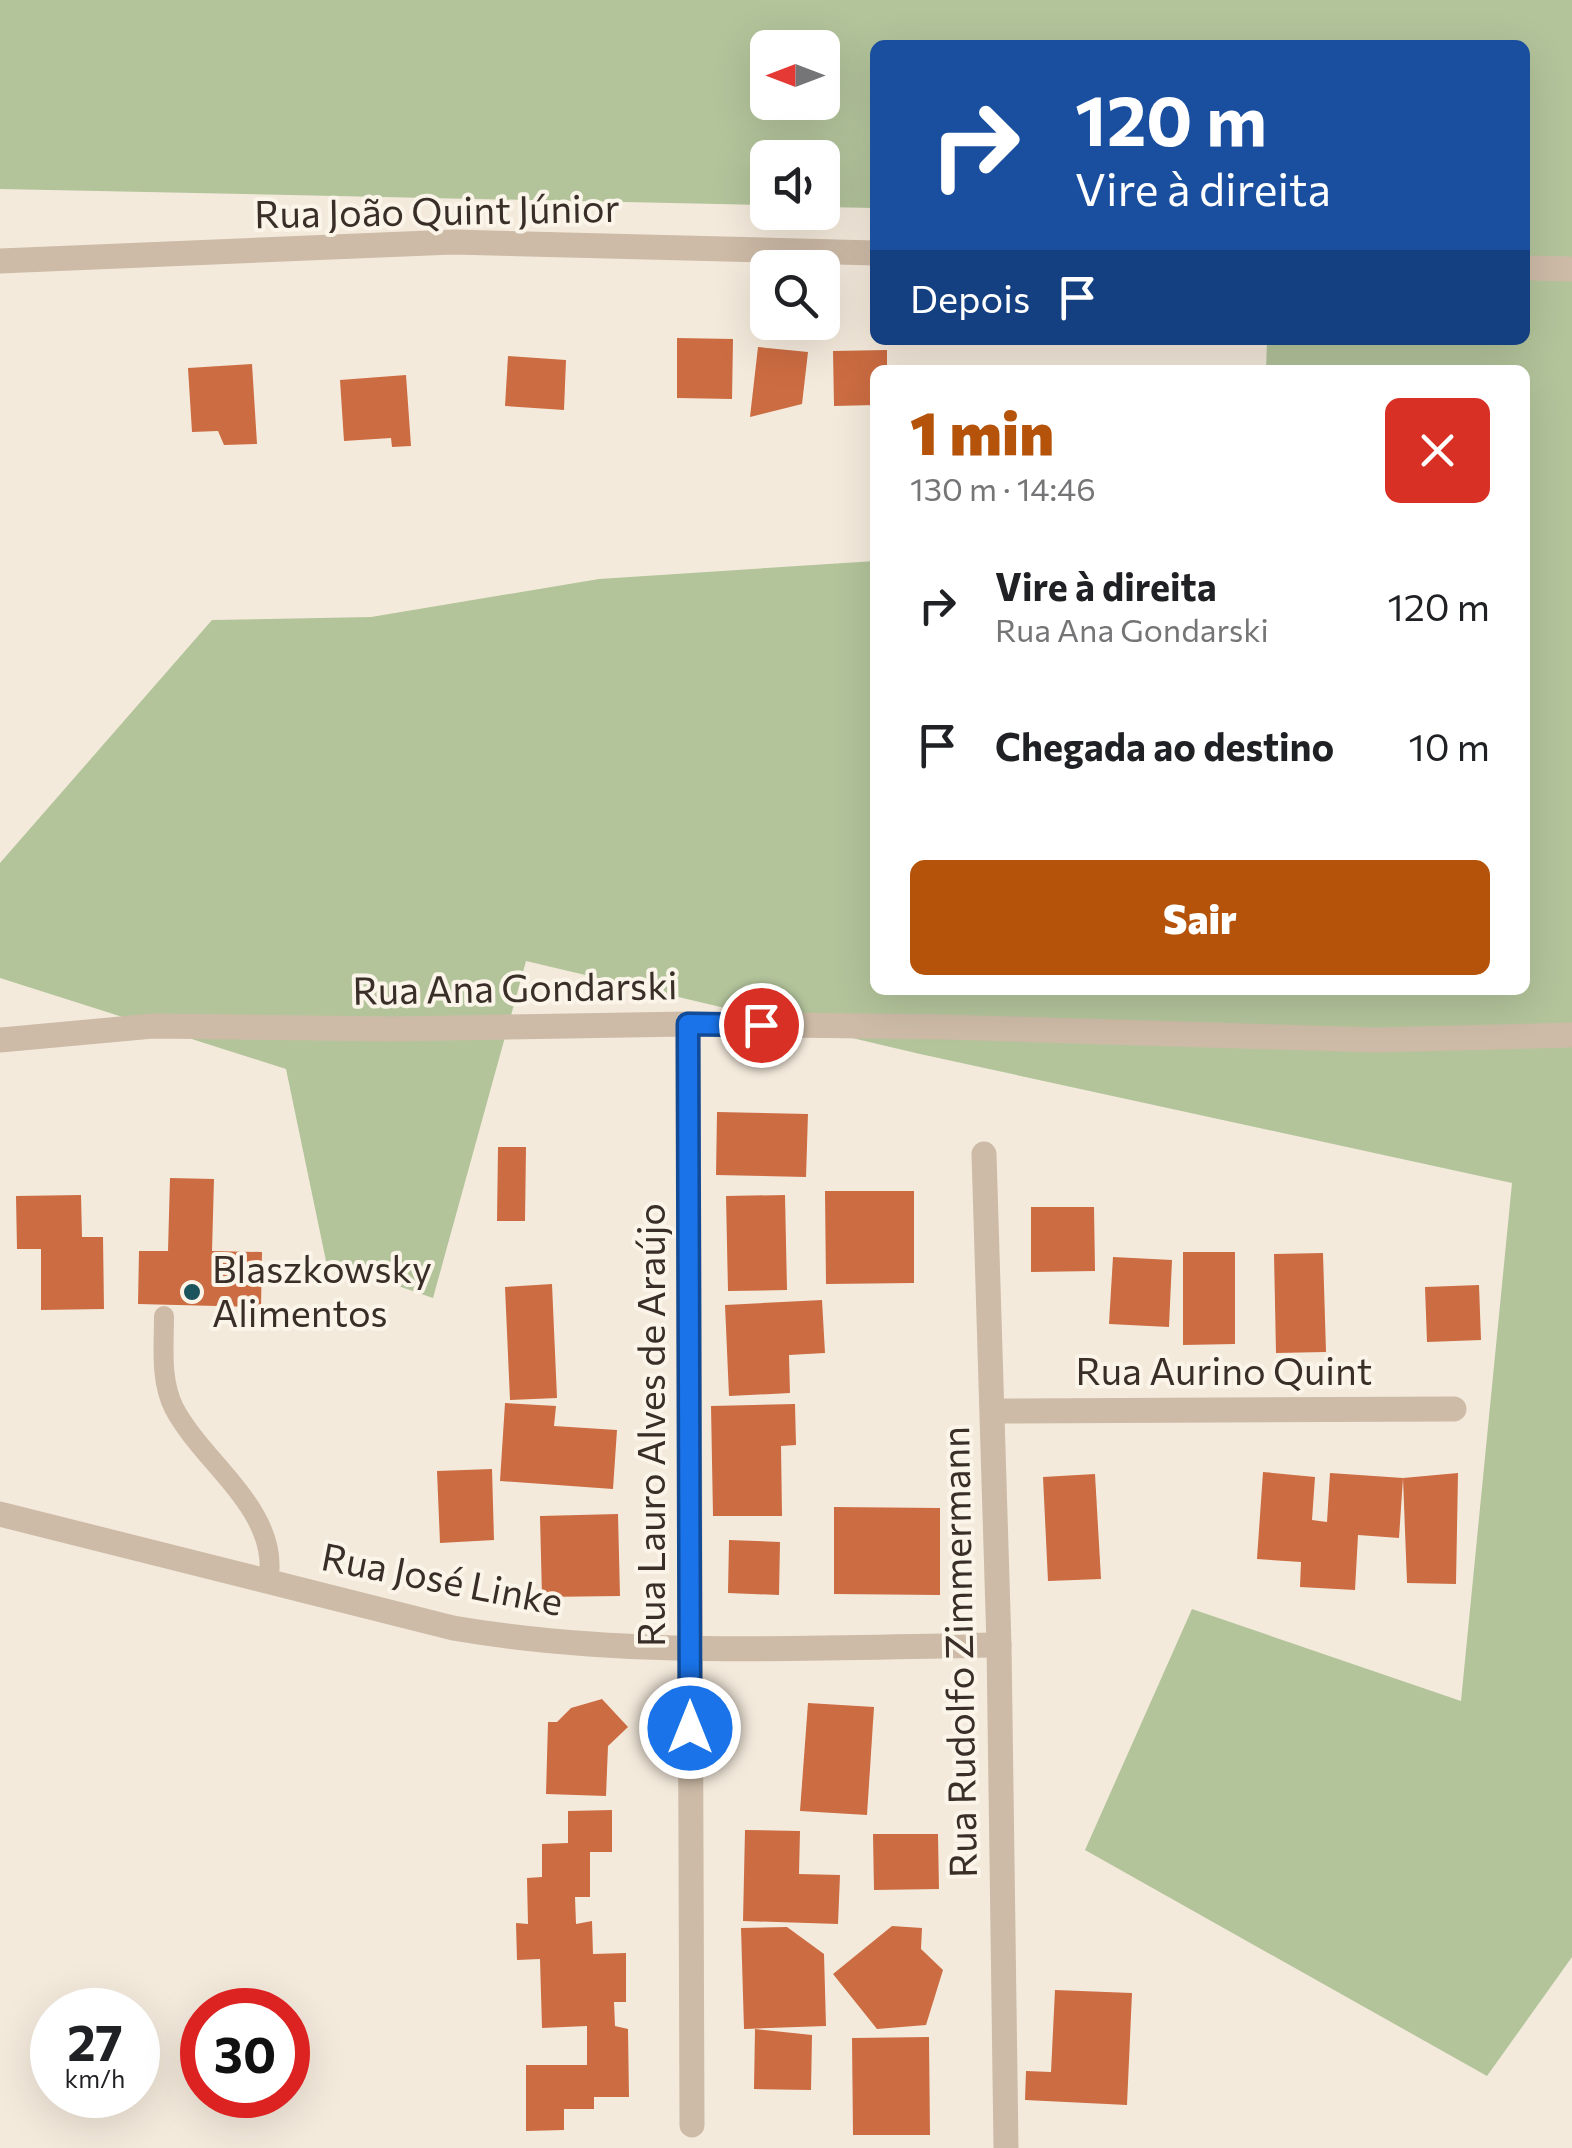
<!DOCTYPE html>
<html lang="pt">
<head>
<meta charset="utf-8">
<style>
	body { margin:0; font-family:Commissioner,sans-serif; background:#f2f2f2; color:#202124; height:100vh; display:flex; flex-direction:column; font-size:38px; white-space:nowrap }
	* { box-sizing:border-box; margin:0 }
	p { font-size:32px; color:#757577 }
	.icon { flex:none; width:55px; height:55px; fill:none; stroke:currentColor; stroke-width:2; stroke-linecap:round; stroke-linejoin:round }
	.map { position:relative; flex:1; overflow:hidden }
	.drawer { position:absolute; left:870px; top:365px; width:660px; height:630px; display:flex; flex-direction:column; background:#fff; border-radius:15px; box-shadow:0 10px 40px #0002 }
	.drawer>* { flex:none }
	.banner { position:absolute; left:870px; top:40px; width:660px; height:305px; border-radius:15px; box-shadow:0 10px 40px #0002; background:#1a4fa0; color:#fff; overflow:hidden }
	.needle { width:65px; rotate:270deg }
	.buttons { position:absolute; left:750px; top:30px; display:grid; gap:20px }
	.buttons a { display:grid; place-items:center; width:90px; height:90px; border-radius:15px; background:#fff; box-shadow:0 10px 40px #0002; font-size:50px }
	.speed { position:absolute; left:30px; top:1988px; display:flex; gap:20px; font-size:50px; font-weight:700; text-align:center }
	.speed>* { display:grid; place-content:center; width:130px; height:130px; border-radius:50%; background:#fff; box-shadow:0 10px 40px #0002; line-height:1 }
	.speed small { font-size:25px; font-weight:400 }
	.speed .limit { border:15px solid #d22; background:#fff; color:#111 }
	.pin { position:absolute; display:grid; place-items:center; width:85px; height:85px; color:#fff; margin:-42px; border:5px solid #fff; border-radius:50%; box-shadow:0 2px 10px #0007 }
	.me { position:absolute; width:110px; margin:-55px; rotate:0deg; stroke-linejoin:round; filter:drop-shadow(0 0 8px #0008) }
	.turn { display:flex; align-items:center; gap:35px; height:210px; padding:0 40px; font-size:45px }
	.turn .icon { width:130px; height:130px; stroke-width:2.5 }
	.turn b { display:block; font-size:70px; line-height:85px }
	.then { display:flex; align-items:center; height:95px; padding:0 40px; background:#0003; gap:20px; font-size:38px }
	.round { display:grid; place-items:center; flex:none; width:105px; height:105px; border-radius:15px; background:#f2f2f2 }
	.headline { display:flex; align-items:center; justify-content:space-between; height:170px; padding:0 40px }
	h1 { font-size:60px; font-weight:800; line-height:75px; color:#b45309 }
	.cta { display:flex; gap:20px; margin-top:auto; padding:20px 40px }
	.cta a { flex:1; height:115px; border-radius:15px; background:#b45309; color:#fff; font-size:40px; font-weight:800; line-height:115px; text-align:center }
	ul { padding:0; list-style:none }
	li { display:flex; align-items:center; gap:30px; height:140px; padding:0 40px }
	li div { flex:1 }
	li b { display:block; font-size:38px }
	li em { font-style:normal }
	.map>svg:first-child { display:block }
	.green { fill:#b3c49b; fill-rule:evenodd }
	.building { fill:#cc6c42 }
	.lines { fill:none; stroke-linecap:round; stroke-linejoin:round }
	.service { stroke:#cdbba7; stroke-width:20 }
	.minor { stroke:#cdbba7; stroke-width:25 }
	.route-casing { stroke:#114b97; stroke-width:25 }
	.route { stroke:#1a73e8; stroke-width:18 }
	.poi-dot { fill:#1b545d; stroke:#fbf4e9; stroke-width:4 }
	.labels { text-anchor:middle; stroke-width:8; stroke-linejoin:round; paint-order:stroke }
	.street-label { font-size:38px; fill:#392f28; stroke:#fbf4e9 }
	.poi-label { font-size:38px; fill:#392f28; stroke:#fbf4e9; text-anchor:start }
</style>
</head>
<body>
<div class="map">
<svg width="1572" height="2148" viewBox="0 0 1572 2148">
	<rect width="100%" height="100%" fill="#f4eadc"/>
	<path class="green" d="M0 0H1572V1957L1487 2076 1085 1850 1192 1609 1461 1701 1512 1183 920 1054 526 961 433 1298 326 1261 286 1069 0 978V863L212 620 371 617 599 579 875 561V990H1525V370H1266L1267 340H1525V45H875V208L823 207 822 158H768L767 205 0 189ZM768 48H822V102H768Z"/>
	<g class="building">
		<path d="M677 338 733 339 732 399 677 398Z"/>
		<path d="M758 347 808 352 802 404 750 417Z"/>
		<path d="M887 350V370H875V405L834 406 833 351Z"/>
		<path d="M508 356 566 360 564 410 505 406Z"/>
		<path d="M252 364 257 444 224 445 218 431 192 432 188 368Z"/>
		<path d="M406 375 411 446 392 447 391 438 344 441 340 380Z"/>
		<path d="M717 1112 808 1114 806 1177 716 1175Z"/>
		<path d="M498 1147H526L525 1221H497Z"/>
		<path d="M170 1178 214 1179 212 1251 262 1252 261 1307 138 1304 139 1251H168Z"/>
		<path d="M825 1191H914V1283L826 1284Z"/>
		<path d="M81 1195 82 1237H103L104 1309 41 1310V1249H17L16 1196Z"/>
		<path d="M785 1195 787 1290 728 1291 726 1196Z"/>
		<path d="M1031 1207H1094L1095 1271 1031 1272Z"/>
		<path d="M1183 1252H1235V1344L1183 1345Z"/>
		<path d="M1323 1253 1326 1352 1276 1353 1274 1254Z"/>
		<path d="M1113 1257 1172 1260 1169 1327 1109 1324Z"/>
		<path d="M552 1284 557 1398 510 1400 505 1287Z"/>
		<path d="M1479 1285 1481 1340 1427 1342 1425 1287Z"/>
		<path d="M822 1300 825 1353 789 1355 790 1393 729 1396 725 1305Z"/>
		<path d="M505 1403 556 1406 554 1426 617 1430 613 1489 500 1481Z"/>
		<path d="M795 1404 796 1445 781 1446 782 1516H713L711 1406Z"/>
		<path d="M492 1469 494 1540 440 1543 437 1471Z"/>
		<path d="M1263 1472 1315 1477 1312 1520 1327 1522 1330 1473 1403 1478 1399 1538 1358 1535 1355 1590 1300 1587 1301 1562 1257 1559Z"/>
		<path d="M1458 1473 1456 1584 1407 1583 1403 1478Z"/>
		<path d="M1095 1474 1101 1579 1048 1581 1043 1477Z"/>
		<path d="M834 1507 940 1508V1595L834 1594Z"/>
		<path d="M618 1514 620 1596 542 1597 540 1516Z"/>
		<path d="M729 1540 780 1542 779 1595 728 1593Z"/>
		<path d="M602 1699 628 1727 608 1746 606 1796 546 1794 548 1722H557L571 1708Z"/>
		<path d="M808 1703 874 1707 867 1815 800 1811Z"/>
		<path d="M612 1810V1852H590V1897H575L576 1924 592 1921 593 1954 626 1953V2002H614L615 2026 628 2029 629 2097H594V2109H564V2130L526 2131V2065H587V2026L542 2028 540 1959 517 1960 516 1923 528 1924 527 1878 542 1877V1844L568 1843V1811Z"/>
		<path d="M745 1830 800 1831 799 1874 840 1875 838 1924 743 1921Z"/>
		<path d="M873 1834H938L939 1889 874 1890Z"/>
		<path d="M892 1926 922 1928 921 1949 943 1970 926 2025 877 2029 833 1974Z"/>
		<path d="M787 1927 824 1954 826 2026 744 2029 741 1928Z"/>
		<path d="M1055 1990 1132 1993 1127 2105 1025 2100 1026 2071 1051 2072Z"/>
		<path d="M755 2029 812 2035 811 2090 754 2089Z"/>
		<path d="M929 2037 930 2135H853L852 2038Z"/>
	</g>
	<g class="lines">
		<path class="service" d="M164 1316C164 1346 160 1380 174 1408 204 1465 282 1512 268 1582"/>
		<g class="minor">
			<path d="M0 261 453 242 875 253"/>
			<path d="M1525 268 1572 269"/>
			<path d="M688 1024 692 2125"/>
			<path d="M0 1040 153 1026 392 1029 688 1024 946 1027 1375 1040 1572 1035"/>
			<path d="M984 1154 999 1645 1006 2148"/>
			<path d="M993 1411 1454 1409"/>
			<path d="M0 1514 453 1628C633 1659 818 1647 999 1645"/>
		</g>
	</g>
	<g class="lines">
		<g class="route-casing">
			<path id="route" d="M690 1728 688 1024 761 1025"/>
		</g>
		<use href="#route" class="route"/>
	</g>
	<circle class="poi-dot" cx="192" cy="1292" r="10"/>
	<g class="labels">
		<g class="street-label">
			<text transform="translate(437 212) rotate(-1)" y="13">Rua João Quint Júnior</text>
			<text transform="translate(515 989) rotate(-1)" y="13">Rua Ana Gondarski</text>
			<text x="1224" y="1385">Rua Aurino Quint</text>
			<text transform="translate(652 1425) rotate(-90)" y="13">Rua Lauro Alves de Araújo</text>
			<text transform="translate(442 1580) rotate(11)" y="13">Rua José Linke</text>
			<text transform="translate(960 1652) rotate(-91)" y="13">Rua Rudolfo Zimmermann</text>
		</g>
		<g class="poi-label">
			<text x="212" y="1283">Blaszkowsky<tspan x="212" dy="44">Alimentos</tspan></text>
		</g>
	</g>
</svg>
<div class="buttons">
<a><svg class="needle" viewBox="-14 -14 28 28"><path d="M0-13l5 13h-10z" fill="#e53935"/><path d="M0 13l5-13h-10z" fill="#757577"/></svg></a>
<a><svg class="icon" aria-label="sound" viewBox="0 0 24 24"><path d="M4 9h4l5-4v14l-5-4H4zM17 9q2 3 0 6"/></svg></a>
<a><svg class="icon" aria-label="search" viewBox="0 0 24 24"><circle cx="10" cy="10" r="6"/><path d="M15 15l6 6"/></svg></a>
</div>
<div class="speed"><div>27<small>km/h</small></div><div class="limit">30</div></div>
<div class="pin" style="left:761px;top:1025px;background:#d93025"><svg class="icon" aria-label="arrive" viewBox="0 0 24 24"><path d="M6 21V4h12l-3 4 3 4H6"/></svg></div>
<svg class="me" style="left:690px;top:1728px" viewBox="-20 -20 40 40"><circle r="17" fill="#1a73e8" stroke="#fff" stroke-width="3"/><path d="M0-11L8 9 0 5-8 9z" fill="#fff"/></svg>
<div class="banner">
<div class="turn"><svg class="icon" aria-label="right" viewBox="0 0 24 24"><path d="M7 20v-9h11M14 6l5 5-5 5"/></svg><div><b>120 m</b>Vire à direita</div></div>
<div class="then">Depois<svg class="icon" aria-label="arrive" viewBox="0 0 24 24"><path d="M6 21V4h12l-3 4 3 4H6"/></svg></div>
</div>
<section class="drawer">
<div class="headline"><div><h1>1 min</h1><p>130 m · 14:46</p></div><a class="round" style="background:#d93025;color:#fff"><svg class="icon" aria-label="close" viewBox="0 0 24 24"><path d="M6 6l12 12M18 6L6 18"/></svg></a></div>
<ul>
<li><svg class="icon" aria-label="right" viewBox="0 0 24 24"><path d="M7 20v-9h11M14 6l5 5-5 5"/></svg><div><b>Vire à direita</b><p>Rua Ana Gondarski</p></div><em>120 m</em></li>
<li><svg class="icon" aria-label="arrive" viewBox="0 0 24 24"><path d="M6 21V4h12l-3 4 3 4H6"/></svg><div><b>Chegada ao destino</b></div><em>10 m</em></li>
</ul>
<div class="cta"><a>Sair</a></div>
</section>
</div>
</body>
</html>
